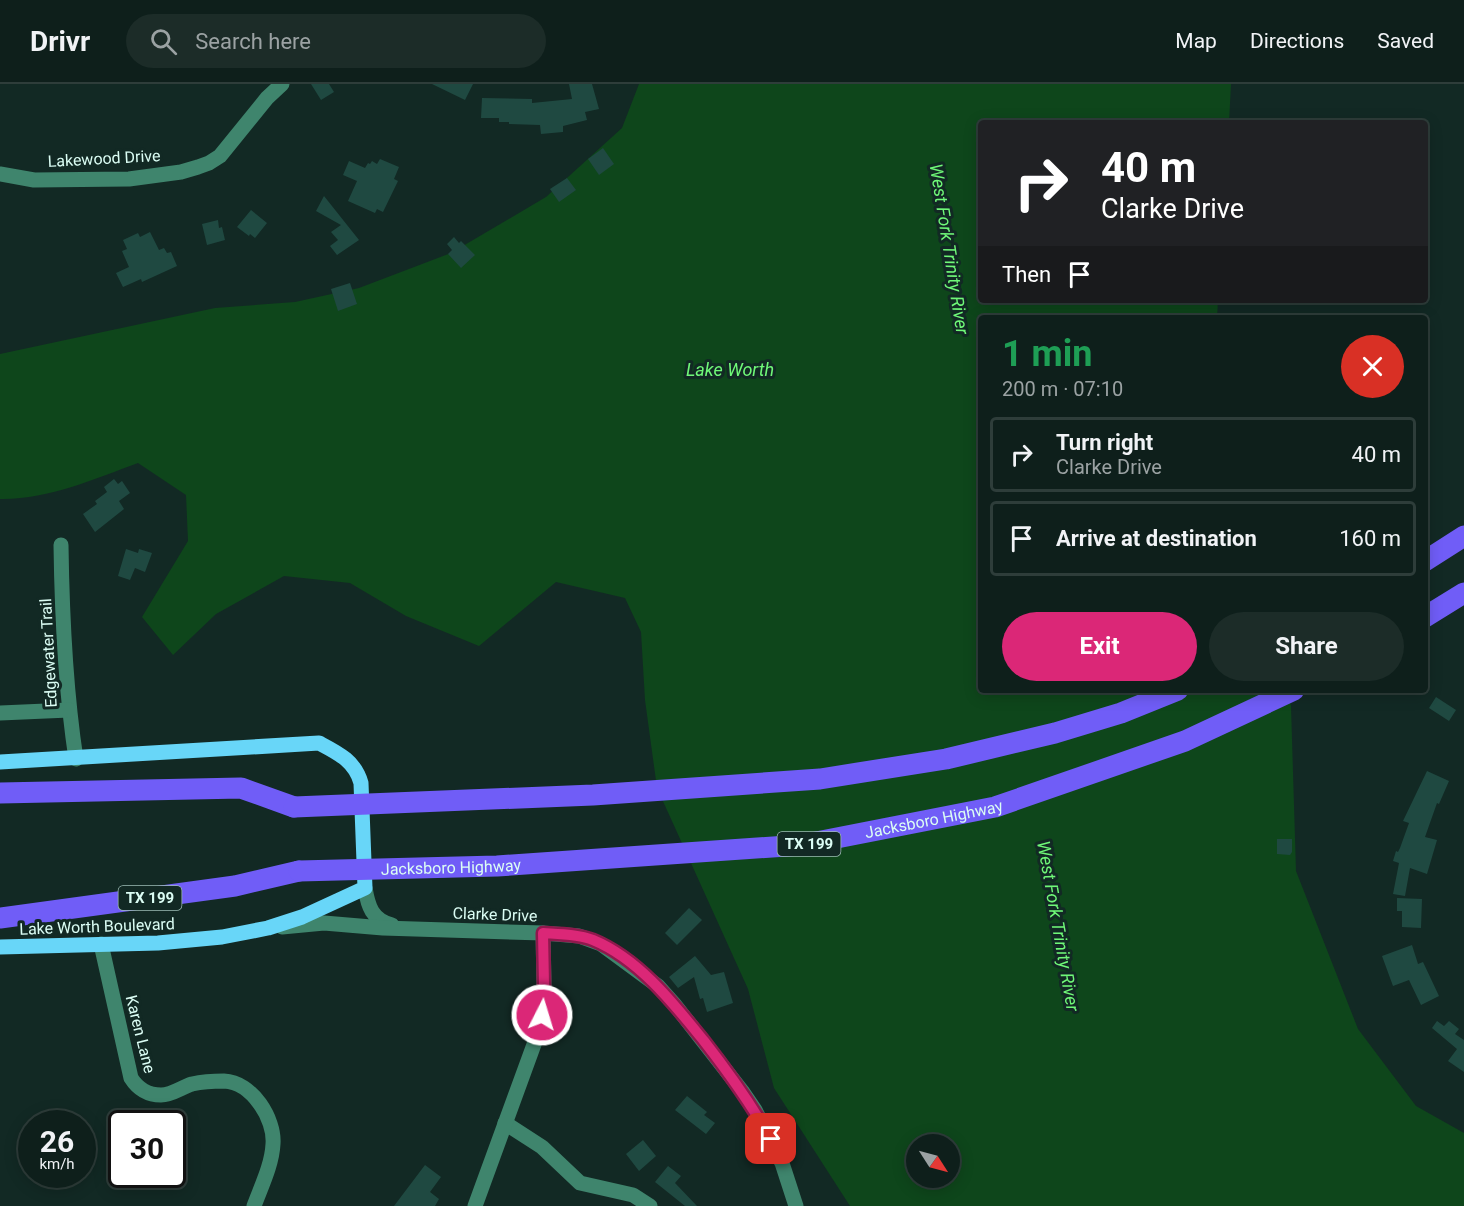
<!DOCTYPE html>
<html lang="en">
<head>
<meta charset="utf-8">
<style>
	body { margin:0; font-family:Roboto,sans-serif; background:#1c2c28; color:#f1f3f6; height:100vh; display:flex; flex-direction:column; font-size:22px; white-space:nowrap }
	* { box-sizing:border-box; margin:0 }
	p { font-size:20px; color:#9ba2a3 }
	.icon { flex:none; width:33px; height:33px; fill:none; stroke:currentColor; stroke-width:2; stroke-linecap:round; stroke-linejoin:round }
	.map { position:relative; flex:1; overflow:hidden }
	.details { position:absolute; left:978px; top:231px; width:450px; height:378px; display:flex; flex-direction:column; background:#0e1f1b; border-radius:6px; box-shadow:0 3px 15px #0003,0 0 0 2px #2e3d3a }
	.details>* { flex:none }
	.hud { position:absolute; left:978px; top:36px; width:450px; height:183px; border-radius:6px; box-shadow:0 3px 15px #0003,0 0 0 2px #2e3d3a; background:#202124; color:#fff; overflow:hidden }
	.needle { width:39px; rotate:126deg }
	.fabs { position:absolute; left:906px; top:1050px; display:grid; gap:12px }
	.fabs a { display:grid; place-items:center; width:54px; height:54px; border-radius:50%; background:#0e1f1b; box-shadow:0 3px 15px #0003,0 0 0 2px #2e3d3a; font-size:30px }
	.speed { position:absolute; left:18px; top:1026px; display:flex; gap:12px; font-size:30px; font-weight:700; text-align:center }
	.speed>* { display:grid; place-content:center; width:78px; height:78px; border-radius:50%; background:#0e1f1b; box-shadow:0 3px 15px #0003,0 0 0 2px #2e3d3a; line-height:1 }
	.speed small { font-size:15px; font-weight:400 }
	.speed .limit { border:3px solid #111; border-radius:9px; background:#fff; color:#111 }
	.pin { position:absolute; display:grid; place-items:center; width:51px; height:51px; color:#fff; margin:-26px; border-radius:12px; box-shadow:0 3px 9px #0006 }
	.me { position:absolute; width:66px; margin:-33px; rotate:5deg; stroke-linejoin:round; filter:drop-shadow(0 0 4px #0008) }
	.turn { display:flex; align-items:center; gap:21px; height:126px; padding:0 24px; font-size:27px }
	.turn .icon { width:78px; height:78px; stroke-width:2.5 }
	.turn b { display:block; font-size:42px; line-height:51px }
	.then { display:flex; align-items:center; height:57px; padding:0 24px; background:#0003; gap:12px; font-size:22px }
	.round { display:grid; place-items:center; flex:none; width:63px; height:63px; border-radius:32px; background:#1c2c28 }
	.head { display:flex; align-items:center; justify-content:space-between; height:102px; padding:0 24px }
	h1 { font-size:36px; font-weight:700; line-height:45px; color:#1e9e55 }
	.cta { display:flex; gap:12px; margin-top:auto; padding:12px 24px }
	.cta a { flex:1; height:69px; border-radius:36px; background:#db2777; color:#fff; font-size:24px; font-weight:700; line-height:69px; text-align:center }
	.cta a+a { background:#1c2c28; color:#f1f3f6 }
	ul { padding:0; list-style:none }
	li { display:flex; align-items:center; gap:18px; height:75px; margin:0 12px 9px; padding:0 12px; border:3px solid #2e3d3a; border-radius:6px }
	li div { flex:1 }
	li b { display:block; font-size:22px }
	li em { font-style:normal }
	header { display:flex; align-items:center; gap:36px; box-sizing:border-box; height:84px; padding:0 30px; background:#0e1f1b; border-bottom:2px solid #2e3d3a }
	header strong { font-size:28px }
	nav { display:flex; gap:33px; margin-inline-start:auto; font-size:21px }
	.search { width:420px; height:54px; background:#1c2c28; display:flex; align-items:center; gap:15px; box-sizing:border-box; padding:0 21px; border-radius:33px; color:#9ba2a3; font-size:22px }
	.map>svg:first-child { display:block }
	.water { fill:#0e461b; fill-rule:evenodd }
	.building { fill:#1f4941 }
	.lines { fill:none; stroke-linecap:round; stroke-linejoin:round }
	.minor { stroke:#3f856d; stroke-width:15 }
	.major { stroke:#68d6f8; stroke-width:15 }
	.highway { stroke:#705df7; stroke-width:21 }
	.highway-bridge { stroke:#705df7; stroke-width:21 }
	.route-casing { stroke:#8e194d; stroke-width:15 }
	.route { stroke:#db2777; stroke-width:10 }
	.labels { text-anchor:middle; stroke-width:6; stroke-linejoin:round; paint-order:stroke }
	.shield { fill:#122924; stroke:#9fbdb6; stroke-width:1.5 }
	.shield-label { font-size:15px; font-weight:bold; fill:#dbfdf4 }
	.street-label { font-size:16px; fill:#dbfdf4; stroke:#122924 }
	.water-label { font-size:18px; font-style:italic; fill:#6ff878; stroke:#122924 }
</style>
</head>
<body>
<header>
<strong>Drivr</strong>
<div class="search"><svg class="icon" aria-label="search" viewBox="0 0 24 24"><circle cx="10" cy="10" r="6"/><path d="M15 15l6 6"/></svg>Search here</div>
<nav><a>Map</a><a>Directions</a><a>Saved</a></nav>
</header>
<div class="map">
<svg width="1464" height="1122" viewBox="0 0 1464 1122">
	<rect width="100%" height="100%" fill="#122924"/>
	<path class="water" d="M639 0H1231L1229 39H981V216H1218L1217 234H981V606H1287L1291 622 1296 787 1358 945 1416 1022 1464 1049V1122H850L774 1004 748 905 657 704 645 616 641 548 625 514 556 498 479 562 406 532 350 499 284 492 216 530 173 571 142 533 188 457 186 411 138 379C94 395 47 416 0 415V270L215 224 295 218 359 204 451 169 546 113 622 44ZM916 1060H950V1094H916Z"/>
	<g class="building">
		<path d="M311 0H329L334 8 321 16Z"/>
		<path d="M432 0H473L465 16Z"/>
		<path d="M569 0H592L599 25 585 28 587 36 563 42V48L541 50 540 41 509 40V38H499V34H481L482 14 532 15V19L572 15Z"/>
		<path d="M603 64 614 80 599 91 588 75Z"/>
		<path d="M380 75 399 83 394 95 398 97 383 128 377 125 375 129 348 117 357 97 343 91 349 77 365 84 368 79 370 80 372 77 377 80Z"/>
		<path d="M567 94 576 106 559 118 550 105Z"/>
		<path d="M324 112 359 156 337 171 330 162 338 156 331 148 341 141 316 127Z"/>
		<path d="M251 126 267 139 255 154 250 150 249 152 237 143Z"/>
		<path d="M218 136 219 144 222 143 225 156 207 161 202 140Z"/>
		<path d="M150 148 159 166 164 164 167 169 171 168 177 182 142 198 141 195 123 203 116 189 129 183 122 167 127 165 123 156 138 149 140 153Z"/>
		<path d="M454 153 459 159 461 157 475 171 461 184 448 170 452 166 447 160Z"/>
		<path d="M350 199 357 220 338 227 331 205Z"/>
		<path d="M114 395 118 400 122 397 130 409 119 417 124 425 95 448 83 430 97 420 95 417 107 408 104 403Z"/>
		<path d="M126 465 138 469 139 465 152 469 145 488 135 484 130 496 118 492Z"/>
		<path d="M1436 613 1456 626 1449 637 1429 624Z"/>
		<path d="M1427 687 1449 697 1439 720 1437 719 1425 753 1437 756 1427 790 1410 784 1405 812 1393 810 1399 779 1393 777 1396 767 1398 768 1400 764 1409 739 1403 737Z"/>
		<path d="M1277 755H1292V768L1290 771 1277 770Z"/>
		<path d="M1397 814 1422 815 1421 844 1402 843V827H1397Z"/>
		<path d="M689 824 702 836 677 861 665 849Z"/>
		<path d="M1412 861 1418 880 1423 878 1439 912 1421 921 1409 896 1393 902 1382 872Z"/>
		<path d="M695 872 711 891 724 888 733 919 707 928 703 914 700 915 694 893 678 904 669 893Z"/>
		<path d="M1437 937 1444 942 1449 937 1459 945 1455 950 1464 956V988L1448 977 1457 965 1432 944Z"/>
		<path d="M687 1012 707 1028 704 1031 715 1039 706 1050 675 1026Z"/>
		<path d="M643 1056 656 1072 639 1087 626 1070Z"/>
		<path d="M425 1081 441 1093 430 1108 439 1115 435 1122H394Z"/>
		<path d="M668 1082 681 1092 675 1099 697 1122H685L655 1098Z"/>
	</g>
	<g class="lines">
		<g class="minor">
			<path d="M0 90 34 96 129 95 181 88 198 83 209 79 220 72 267 14 282 0"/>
			<path d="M61 461C62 533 65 603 76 675"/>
			<path d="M0 629 69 626"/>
			<path d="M365 804C368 822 372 836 392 841"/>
			<path d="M282 843 324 839 383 844 543 849 579 852 601 860 658 902 675 921 742 1007 755 1026 782 1079 796 1122"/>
			<path d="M101 860 131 994C138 1005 147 1011 161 1011 172 1011 182 1003 192 1000 201 998 214 997 224 997 252 998 275 1035 273 1060 272 1081 261 1103 254 1122"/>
			<path d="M505 1039 542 1063 580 1099 633 1111 650 1122"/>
			<path d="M475 1122 540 944 544 901 543 849"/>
		</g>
		<path class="major" d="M0 678 319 659C338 669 355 677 361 699L365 804 302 833 268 844 222 853 158 859 0 863"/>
		<g class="highway">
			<path d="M1425 477 1464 452"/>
			<path d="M1425 533 1464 509"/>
			<path d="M0 709 241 704 294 723"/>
			<path d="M0 834 235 802 299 787"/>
		</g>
		<g class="highway-bridge">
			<path d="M294 723 593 711 820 695 946 675 1055 649 1121 629 1178 606"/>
			<path id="s1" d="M299 787 497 782 801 761 995 723 1185 657 1294 606"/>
		</g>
	</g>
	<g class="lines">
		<g class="route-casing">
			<path id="route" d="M542 931 544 901 543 849C559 850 578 850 593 856 639 875 674 920 704 957 729 989 751 1020 771 1055"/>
		</g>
		<use href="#route" class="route"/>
	</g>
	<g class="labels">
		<g class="shield">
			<rect x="777.5" y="748" width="63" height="24" rx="4.5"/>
			<rect x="118.5" y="802" width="63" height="24" rx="4.5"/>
		</g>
		<g class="shield-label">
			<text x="809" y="765">TX 199</text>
			<text x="150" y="819">TX 199</text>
		</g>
		<g class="street-label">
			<text transform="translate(104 74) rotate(-3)" y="6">Lakewood Drive</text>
			<text transform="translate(48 569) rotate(-93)" y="6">Edgewater Trail</text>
			<text dy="6" stroke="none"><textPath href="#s1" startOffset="638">Jacksboro Highway</textPath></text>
			<text dy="6" stroke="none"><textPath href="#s1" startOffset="152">Jacksboro Highway</textPath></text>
			<text transform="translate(495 830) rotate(2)" y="6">Clarke Drive</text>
			<text transform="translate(97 842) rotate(-2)" y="6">Lake Worth Boulevard</text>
			<text transform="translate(141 950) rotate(76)" y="6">Karen Lane</text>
		</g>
		<g class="water-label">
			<text transform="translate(949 165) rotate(81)" y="6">West Fork Trinity River</text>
			<text x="730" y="292">Lake Worth</text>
			<text transform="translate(1058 842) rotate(80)" y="6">West Fork Trinity River</text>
		</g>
	</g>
</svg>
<div class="fabs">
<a><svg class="needle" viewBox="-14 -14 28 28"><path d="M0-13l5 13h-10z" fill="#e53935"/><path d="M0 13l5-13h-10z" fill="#9ba2a3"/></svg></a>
</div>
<div class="speed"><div>26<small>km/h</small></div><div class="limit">30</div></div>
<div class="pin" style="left:771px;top:1055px;background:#d93025"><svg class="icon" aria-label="arrive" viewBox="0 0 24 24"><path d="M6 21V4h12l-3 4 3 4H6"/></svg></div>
<svg class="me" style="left:542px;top:931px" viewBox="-20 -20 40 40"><circle r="17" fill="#db2777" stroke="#fff" stroke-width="3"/><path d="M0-11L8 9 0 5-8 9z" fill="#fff"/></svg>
<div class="hud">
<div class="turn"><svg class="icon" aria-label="right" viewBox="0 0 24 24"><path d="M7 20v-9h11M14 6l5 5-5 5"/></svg><div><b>40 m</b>Clarke Drive</div></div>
<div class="then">Then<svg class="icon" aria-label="arrive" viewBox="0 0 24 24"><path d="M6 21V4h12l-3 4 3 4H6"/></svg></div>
</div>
<section class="details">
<div class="head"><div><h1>1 min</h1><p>200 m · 07:10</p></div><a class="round" style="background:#d93025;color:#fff"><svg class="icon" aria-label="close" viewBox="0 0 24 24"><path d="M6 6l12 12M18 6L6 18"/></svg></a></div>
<ul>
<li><svg class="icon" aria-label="right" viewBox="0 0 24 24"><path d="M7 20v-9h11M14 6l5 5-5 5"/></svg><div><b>Turn right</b><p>Clarke Drive</p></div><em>40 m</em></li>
<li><svg class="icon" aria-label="arrive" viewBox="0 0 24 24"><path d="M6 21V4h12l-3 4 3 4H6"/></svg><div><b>Arrive at destination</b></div><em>160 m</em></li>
</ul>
<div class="cta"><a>Exit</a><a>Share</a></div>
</section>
</div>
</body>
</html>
